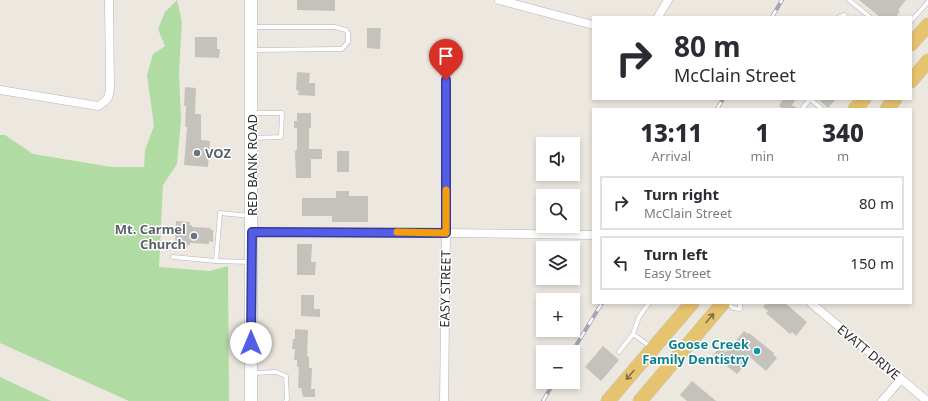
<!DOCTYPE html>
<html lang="en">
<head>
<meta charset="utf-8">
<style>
	body { margin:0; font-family:"Noto Sans",sans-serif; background:#f7f7f7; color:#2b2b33; height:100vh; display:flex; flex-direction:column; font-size:15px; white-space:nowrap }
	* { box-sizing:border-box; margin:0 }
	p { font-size:13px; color:#7c7c81 }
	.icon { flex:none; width:22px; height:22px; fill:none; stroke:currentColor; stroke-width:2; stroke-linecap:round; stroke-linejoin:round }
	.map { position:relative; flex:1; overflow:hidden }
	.details { position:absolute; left:592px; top:108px; width:320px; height:196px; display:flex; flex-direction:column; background:#fff; border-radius:0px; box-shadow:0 2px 6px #0003 }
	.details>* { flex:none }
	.top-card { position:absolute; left:592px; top:16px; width:320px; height:84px; border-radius:0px; box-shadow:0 2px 6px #0003; background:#fff; color:#2b2b33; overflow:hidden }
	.buttons { position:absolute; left:536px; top:137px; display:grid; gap:8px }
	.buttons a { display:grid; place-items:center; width:44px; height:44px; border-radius:0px; background:#fff; box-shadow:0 2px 6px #0003; font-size:20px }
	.pin { position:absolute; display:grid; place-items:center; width:34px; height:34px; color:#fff; margin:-41px -17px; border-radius:50% 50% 50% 0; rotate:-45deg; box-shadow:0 0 4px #0007 }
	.pin .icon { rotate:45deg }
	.me { position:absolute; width:44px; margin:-22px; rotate:0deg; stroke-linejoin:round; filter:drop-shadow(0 0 3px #0008) }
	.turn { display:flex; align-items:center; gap:14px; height:84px; padding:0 16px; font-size:18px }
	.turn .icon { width:52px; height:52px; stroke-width:2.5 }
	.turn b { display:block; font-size:28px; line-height:34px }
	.eta { display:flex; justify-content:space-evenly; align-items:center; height:68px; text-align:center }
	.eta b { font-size:24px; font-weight:800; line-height:28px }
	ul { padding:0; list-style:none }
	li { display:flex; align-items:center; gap:12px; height:54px; margin:0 8px 6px; padding:0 8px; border:2px solid #e1e1e2; border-radius:0px }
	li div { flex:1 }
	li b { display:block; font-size:15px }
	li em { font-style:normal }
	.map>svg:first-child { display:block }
	.green { fill:#b0dca3 }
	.building { fill:#c5c2bb }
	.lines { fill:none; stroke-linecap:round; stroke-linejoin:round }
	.service-casing { stroke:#b3b4be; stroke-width:5 }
	.minor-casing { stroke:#b3b4be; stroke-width:9 }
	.secondary-casing { stroke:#b3b4be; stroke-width:13 }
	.trunk-casing { stroke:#c8c8c8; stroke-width:15 }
	.service { stroke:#fff; stroke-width:4 }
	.minor { stroke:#fff; stroke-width:8 }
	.secondary { stroke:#fff; stroke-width:12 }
	.trunk { stroke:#e6c36e; stroke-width:14 }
	.rail-casing { stroke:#a3a4b4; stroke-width:4 }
	.rail { stroke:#fff; stroke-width:2.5; stroke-dasharray:8; stroke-linecap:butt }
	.oneway { stroke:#80704a }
	.route-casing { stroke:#363c95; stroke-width:10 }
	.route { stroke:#535de5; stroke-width:7 }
	.slow { stroke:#f59e0b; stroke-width:7 }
	.worship-dot { fill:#6b7280; stroke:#fff; stroke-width:1.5 }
	.culture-dot { fill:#0f9aa8; stroke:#fff; stroke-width:1.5 }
	.labels { text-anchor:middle; stroke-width:3; stroke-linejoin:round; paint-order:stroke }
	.worship-label { font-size:13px; font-weight:bold; fill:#5b616d; stroke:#fff; text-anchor:start }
	.street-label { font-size:13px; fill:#2c2c2c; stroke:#fff }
	.culture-label { font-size:13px; font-weight:bold; fill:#0d838f; stroke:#fff; text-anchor:end }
</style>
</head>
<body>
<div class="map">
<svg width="928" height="401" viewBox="0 0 928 401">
	<rect width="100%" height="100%" fill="#ece8e0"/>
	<g class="green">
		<path d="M177 0 182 22 179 72 181 120 177 164 163 185 159 267 210 271 228 266 229 401H129L0 343V135H5L33 154 112 167H144L145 150 154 126 147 75 153 54 165 46 158 29 165 12Z"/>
		<path d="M0 377 51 401H0Z"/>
	</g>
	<g class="building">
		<path d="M297 0H335V11L297 10Z"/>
		<path d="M859 0H906L898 10 900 11 896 17H880Z"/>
		<path d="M367 28H381L380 49 367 48Z"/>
		<path d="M195 37H217V49H220L219 58 195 57Z"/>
		<path d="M297 72 310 73 309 83H315V96L298 95 299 91 296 90Z"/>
		<path d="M185 87 196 88 195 114H201V140L210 141 208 167 184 165 187 127H185L186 106H184Z"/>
		<path d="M783 99H796L792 105 799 109H784L779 106Z"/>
		<path d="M818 99H836L828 108Z"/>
		<path d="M297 113H311V128H309V149H322V159H311V178H296L295 151H296L297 148V128H294V121H297Z"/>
		<rect x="337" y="151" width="12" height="21"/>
		<path d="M336 191H349V196H368V222H332V216H302V198H336Z"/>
		<path d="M176 221 190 222 189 225H192V227L211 228 210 230H213V242L209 241V244L190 243V245H188L187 248 175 247Z"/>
		<path d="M297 244H312L311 262H316L315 275H297Z"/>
		<path d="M301 295H314V309H320V317L301 316Z"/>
		<path d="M766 303H785L807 322 796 336 792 332 790 334 766 313 768 311 763 307Z"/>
		<path d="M295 329 308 330 307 356 309 357V368H312L311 389H315V397H303L301 388H298L299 367H297V360H294L295 349H292L293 339H295Z"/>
		<path d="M744 331 748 334 749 333 774 353 773 354 777 358 766 371 751 358 737 374 713 355 720 347 726 352Z"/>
		<path d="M603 346 619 360 601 381 585 367Z"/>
		<path d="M692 381 716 401H687L680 395Z"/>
	</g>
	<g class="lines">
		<g class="service-casing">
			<g id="service">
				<path d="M849 0 870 17"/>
				<path d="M839 17 844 15 846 17"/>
				<path d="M911 21 928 2"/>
				<path d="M252 27H335L346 30 348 33V42L342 49H338L252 50"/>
				<path d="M802 109 810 99 822 109"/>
				<path d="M252 138 281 137 282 113H252"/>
				<path d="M173 257 216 261 220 213 250 216"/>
				<path d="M216 261 250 262"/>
				<path d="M649 303 639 317 633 334 651 347"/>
				<path d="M727 303 733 308 740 309V303"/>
				<path d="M619 352 633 334"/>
				<path d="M253 373 276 372 286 376 287 399 286 401"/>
			</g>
		</g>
		<g class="minor-casing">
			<g id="minor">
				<path d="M499 0 593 25"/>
				<path d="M658 17 668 0"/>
				<path d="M0 90 98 106C107 101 109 98 110 88L109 0"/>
				<path d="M252 232 446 233 593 235"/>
				<path d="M811 303 927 401"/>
				<path d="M444 401 446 233V80"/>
				<path d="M882 401 901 379"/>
			</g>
		</g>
		<g class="secondary-casing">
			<path id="secondary" d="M251 401V0"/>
		</g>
		<g class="trunk-casing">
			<g id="trunk">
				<path d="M911 44 928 25"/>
				<path d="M911 81 928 61"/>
				<path d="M855 109 864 99"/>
				<path d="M887 109 895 99"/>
				<path d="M608 401 692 303"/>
				<path d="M640 401 723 303"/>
			</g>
		</g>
		<use href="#service" class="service"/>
		<use href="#minor" class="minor"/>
		<use href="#secondary" class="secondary"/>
		<use href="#trunk" class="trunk"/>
		<g class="rail-casing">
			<g id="rail">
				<path d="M772 17 782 0"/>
				<path d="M717 109 723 99"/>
				<path d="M572 352 602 303"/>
				<path d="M543 401 554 382"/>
			</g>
		</g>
		<use href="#rail" class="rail"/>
	</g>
	<defs><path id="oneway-shaft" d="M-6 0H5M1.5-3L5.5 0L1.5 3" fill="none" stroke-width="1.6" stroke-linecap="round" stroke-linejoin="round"/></defs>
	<g class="oneway">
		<use href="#oneway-shaft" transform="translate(710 318) rotate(-50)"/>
		<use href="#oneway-shaft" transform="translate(630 375) rotate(130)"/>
	</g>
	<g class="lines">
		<g class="route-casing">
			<path id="route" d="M251 343 252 232 446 233V80"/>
		</g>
		<use href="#route" class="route"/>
		<path class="slow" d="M397 232 446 233V190"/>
	</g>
	<g class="worship-dot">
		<circle cx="197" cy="153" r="4"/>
		<circle cx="194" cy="236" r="4"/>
	</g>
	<circle class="culture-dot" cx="757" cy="351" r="4"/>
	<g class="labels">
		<g class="worship-label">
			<text x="205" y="158">VOZ</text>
			<text x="186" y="234" text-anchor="end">Mt. Carmel<tspan x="186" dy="15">Church</tspan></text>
		</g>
		<g class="street-label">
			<text transform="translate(252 165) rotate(-90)" y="5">RED BANK ROAD</text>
			<text transform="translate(445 289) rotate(-89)" y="5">EASY STREET</text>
			<text transform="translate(869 352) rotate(40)" y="5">EVATT DRIVE</text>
		</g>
		<g class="culture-label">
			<text x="749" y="349">Goose Creek<tspan x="749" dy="15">Family Dentistry</tspan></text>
		</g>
	</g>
</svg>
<div class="buttons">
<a><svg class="icon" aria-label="sound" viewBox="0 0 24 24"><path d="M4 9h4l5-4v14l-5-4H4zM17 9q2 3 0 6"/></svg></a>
<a><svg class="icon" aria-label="search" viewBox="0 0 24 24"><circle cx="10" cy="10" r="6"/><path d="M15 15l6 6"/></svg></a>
<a><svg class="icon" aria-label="layers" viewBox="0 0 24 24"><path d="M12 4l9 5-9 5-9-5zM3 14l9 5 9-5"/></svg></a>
<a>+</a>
<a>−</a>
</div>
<div class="pin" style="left:446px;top:80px;background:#d93025"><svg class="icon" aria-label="arrive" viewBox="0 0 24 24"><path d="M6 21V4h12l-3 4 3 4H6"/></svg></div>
<svg class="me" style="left:251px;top:343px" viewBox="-20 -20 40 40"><circle r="19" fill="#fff"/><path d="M0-13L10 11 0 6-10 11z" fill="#535de5"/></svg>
<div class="top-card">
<div class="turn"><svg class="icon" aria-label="right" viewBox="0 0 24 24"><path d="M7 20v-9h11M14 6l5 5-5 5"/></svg><div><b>80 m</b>McClain Street</div></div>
</div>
<section class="details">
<div class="eta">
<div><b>13:11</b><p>Arrival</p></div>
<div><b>1</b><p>min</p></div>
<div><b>340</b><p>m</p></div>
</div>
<ul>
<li><svg class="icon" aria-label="right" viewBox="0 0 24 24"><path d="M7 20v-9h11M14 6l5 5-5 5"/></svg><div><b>Turn right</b><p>McClain Street</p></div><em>80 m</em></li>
<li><svg class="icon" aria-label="left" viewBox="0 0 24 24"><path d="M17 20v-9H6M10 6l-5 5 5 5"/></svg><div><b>Turn left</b><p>Easy Street</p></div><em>150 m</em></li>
</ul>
</section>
</div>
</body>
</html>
